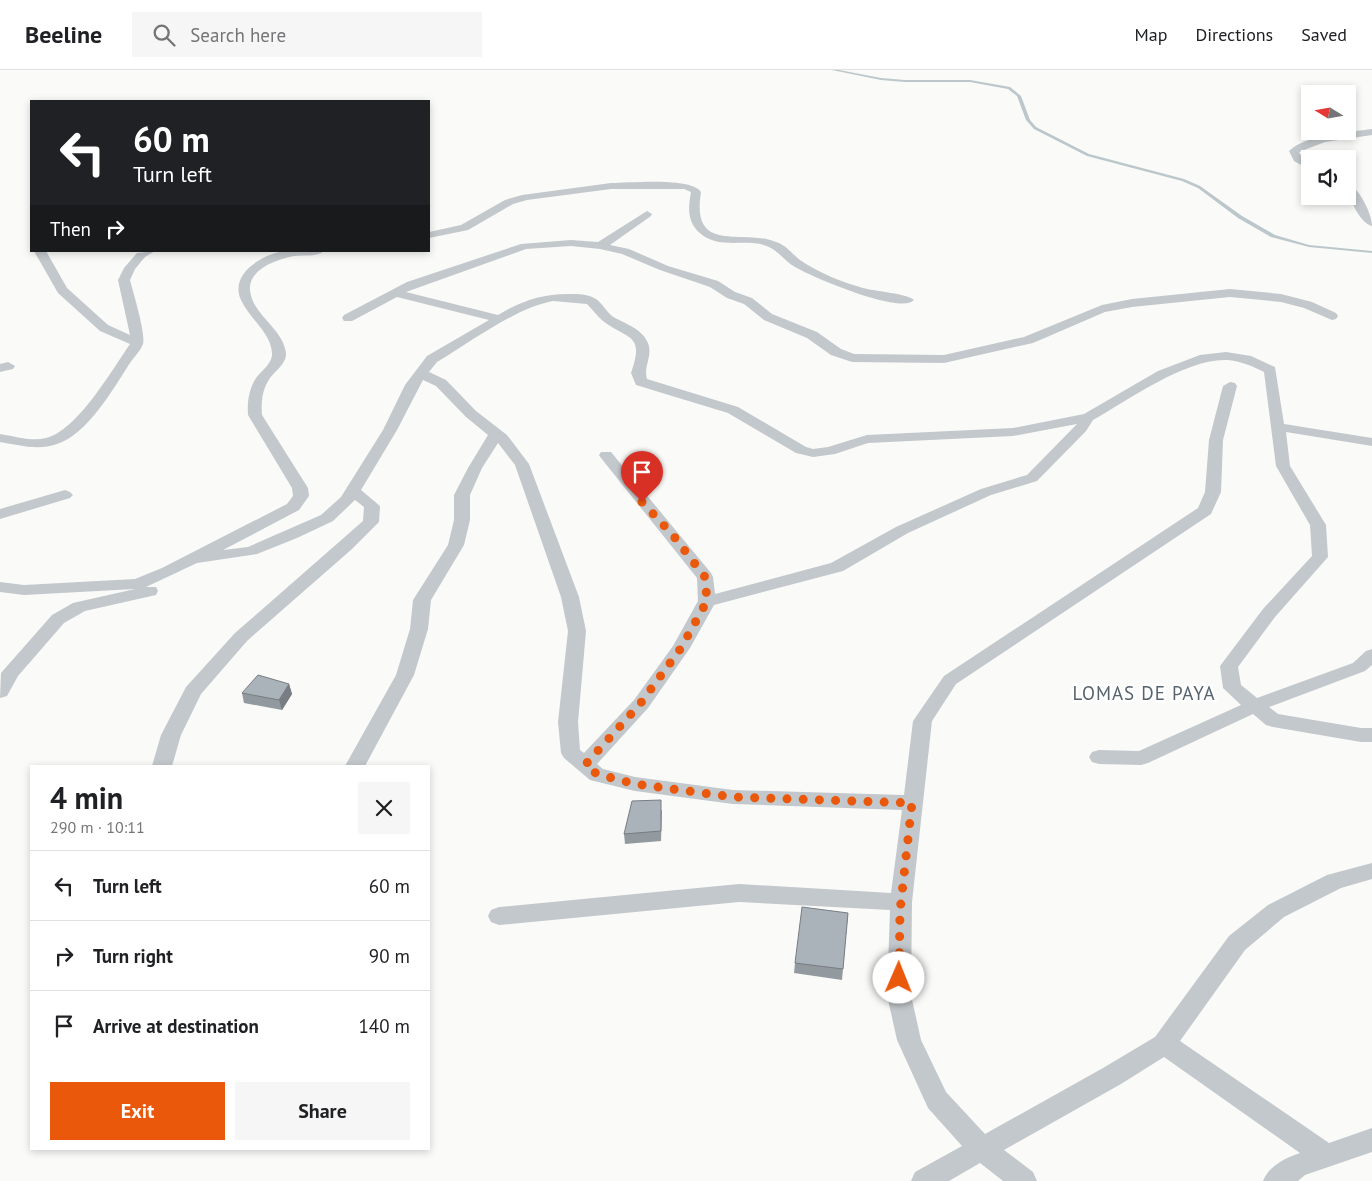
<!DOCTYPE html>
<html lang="en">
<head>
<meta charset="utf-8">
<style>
	body { margin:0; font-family:"PT Sans",sans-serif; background:#f6f6f6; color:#202124; height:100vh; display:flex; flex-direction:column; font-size:19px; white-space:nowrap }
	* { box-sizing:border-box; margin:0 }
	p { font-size:16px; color:#757577 }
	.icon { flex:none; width:28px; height:28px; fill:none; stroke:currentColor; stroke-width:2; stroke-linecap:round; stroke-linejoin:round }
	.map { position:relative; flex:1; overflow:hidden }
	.drawer { position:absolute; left:30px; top:695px; width:400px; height:385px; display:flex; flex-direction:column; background:#fff; border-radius:0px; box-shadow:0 2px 8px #0003 }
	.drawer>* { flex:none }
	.guide { position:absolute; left:30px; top:30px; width:400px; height:152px; border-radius:0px; box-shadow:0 2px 8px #0003; background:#202124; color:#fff; overflow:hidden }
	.needle { width:32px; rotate:281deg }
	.tools { position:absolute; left:1301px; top:15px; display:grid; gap:10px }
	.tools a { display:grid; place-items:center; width:55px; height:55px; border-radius:0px; background:#fff; box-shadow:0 2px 8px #0003; font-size:25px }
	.pin { position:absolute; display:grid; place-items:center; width:42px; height:42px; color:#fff; margin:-51px -21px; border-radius:50% 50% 50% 0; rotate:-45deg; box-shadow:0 0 5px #0007 }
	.pin .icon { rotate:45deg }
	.me { position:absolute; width:55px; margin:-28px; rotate:1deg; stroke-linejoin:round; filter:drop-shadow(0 0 4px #0008) }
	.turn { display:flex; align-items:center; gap:18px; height:105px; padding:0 20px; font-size:22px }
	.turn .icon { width:65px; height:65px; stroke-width:2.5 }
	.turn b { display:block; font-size:35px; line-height:42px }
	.then { display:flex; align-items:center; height:48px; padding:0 20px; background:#0003; gap:10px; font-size:19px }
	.round { display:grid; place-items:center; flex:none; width:52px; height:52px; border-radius:0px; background:#f6f6f6 }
	.summary { display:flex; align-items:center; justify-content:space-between; height:85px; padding:0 20px }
	h1 { font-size:30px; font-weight:700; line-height:38px }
	.action { display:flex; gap:10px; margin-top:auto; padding:10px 20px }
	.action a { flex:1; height:58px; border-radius:0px; background:#ea580c; color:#fff; font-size:20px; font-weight:700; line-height:58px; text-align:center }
	.action a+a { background:#f6f6f6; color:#202124 }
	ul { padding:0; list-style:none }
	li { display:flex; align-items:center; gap:15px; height:70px; padding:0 20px; border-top:1px solid #e0e0e0 }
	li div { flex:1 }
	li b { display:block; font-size:19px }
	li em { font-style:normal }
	header { display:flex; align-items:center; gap:30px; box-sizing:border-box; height:70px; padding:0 25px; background:#fff; border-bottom:1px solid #e0e0e0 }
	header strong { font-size:24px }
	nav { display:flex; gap:28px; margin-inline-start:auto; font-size:18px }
	.search { width:350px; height:45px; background:#f6f6f6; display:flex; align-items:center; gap:12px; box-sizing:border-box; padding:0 18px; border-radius:0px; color:#757577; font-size:19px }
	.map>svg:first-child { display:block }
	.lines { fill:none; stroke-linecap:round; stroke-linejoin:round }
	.stream { fill:#bbc7cb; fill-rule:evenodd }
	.street { fill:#c3c8cc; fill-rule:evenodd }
	.wall { fill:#929a9f }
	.shaded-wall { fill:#777d82 }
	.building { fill:#aab3b9; stroke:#777d82 }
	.route { stroke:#ea580c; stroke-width:9; stroke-dasharray:0 16.2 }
	.labels { text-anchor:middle; stroke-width:5; stroke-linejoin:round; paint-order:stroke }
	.quarter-label { font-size:19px; letter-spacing:1px; fill:#57646e; stroke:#fff }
</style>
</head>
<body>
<header>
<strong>Beeline</strong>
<div class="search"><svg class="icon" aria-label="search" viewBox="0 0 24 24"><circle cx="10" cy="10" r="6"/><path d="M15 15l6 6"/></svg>Search here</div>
<nav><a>Map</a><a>Directions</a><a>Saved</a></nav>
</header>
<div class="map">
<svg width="1372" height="1111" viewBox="0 0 1372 1111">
	<rect width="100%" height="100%" fill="#fafaf8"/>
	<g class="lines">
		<path class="stream" d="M832 0H839L881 8 905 10H970L1010 17 1021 26 1030 50 1036 57 1089 84 1184 109 1200 116 1242 146 1275 165 1309 175 1372 181V183L1309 177 1271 167 1238 148 1198 118 1182 111 1087 86 1034 59 1026 50 1017 26 1008 19 970 12H905L881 10Z"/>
		<g class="street">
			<path d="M1372 59V65L1325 72 1299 82 1302 87 1310 92V100L1294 91 1289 81C1305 65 1350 62 1372 59Z"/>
			<path d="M611 113C630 113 691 107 701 122 691 185 741 158 776 172 786 175 792 184 800 190 819 203 842 212 863 218 874 221 909 224 914 230 901 245 812 207 795 197 786 192 780 183 771 178 750 166 722 181 701 164 687 153 688 138 691 122L684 119H611L527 130 513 134 468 160 429 168V162L461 155 505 130 522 125Z"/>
			<path d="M1348 114C1360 118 1372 145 1372 156 1359 153 1347 125 1348 114Z"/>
			<path d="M647 141 652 144 651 146 610 175 629 179 668 196 718 211 735 222 752 228 772 244 817 262 841 279 854 284 944 285 1024 267 1102 235 1132 229 1230 219 1281 224 1312 232 1336 243 1338 246 1336 249 1332 250 1304 238 1281 232 1230 227 1132 237 1105 242 1033 273 944 293 852 292 831 285 807 268 764 250 744 234 727 228 710 217 660 200 622 184 600 179 571 176 526 179 406 222 498 245C523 230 544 223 574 224 581 224 590 225 596 229 602 233 606 241 612 246 624 254 641 257 648 273 653 286 643 297 647 309L738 337 806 377 813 379 828 377 867 365 1013 358 1084 344 1158 301 1200 285 1226 282 1251 286 1275 297 1284 354 1372 368V376L1286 362 1290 396 1326 455 1328 487 1275 547 1238 597 1241 615 1257 628 1353 593 1366 581 1372 579V595L1365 601 1269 637 1278 644 1361 658H1372V672H1361L1273 657 1266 655 1253 644 1148 693 1141 695 1099 694 1092 692 1089 687 1092 682 1099 680 1139 681 1241 635 1223 618 1220 596 1263 539 1312 486 1310 455 1276 396 1264 302C1252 296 1241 291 1227 290 1187 288 1128 330 1093 350L1086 361 1037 411 991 425 908 463 843 501 714 535 690 578 648 638 597 694 603 699 635 707 733 720 904 725 913 651 944 606 1198 438 1205 422 1209 370 1223 316 1230 312 1235 313 1237 316 1223 370 1221 422 1211 444 956 614 932 651 912 832 911 925 921 970 946 1022 985 1064 1103 998 1155 967 1229 866 1268 835 1327 805 1372 793V809L1341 818 1284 847 1245 880 1180 971 1329 1073 1372 1058V1082L1305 1105 1298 1111H1263C1269 1096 1285 1088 1300 1083L1164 987 1121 1014 1004 1080 1033 1102 1037 1111H1003L980 1093 949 1111H911L915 1102 962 1076 928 1038 897 970 887 925 890 840 739 832 499 855 491 852 488 846 491 840 499 837 739 814 891 823 902 740 733 734 635 721 590 710 564 688 561 683 558 652 568 561 561 527 515 395 498 373 482 398 470 425V450L464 475 431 530 428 559 414 605 365 696H345L396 605 410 559 413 530 448 475 454 450V425L468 398 488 365 466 347 436 316 423 310 397 360 361 420 380 436 379 452 352 479 247 571 201 624 181 665 172 696H152L161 665 186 617 235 563 363 451 364 437 355 430 333 451 297 468 257 484 197 493 146 517H156L158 521 156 525 85 541 64 553 18 606 7 626 0 628 1 603 52 545 73 533 135 519 24 525 0 522V512L24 515 135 509 162 498 287 434 293 426 292 418 248 345C247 332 249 319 256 308 261 301 273 293 272 283 271 263 249 248 241 230 229 204 262 184 285 181 298 180 311 181 324 181 317 187 303 185 294 186 278 189 248 199 250 220 252 245 283 258 286 283 287 293 275 301 270 308 262 319 261 333 262 345L308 418 309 426 299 440 223 480 248 477 321 445 341 427 383 360 405 315 427 286 489 250 397 227 352 251H344L342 248 344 245 407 212 521 174 571 170 598 172ZM553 231 587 234C592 239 597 246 603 251 628 270 645 263 631 303L636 315 728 343 796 383 813 387 835 384 868 373 1013 366 1077 354 1027 405 981 419 896 457 831 493 715 524 713 507 711 503 611 382H601L599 385 601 388 697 508 698 531 673 576 634 630 584 683 580 680 578 652 586 561 579 527 529 394 507 365 476 341 446 310 429 302 437 292C471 272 515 238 553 231Z"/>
			<path d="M34 181H46L67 218 108 255 130 265 118 210 124 198 137 183 155 181 145 187 135 199 130 210C133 222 146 264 143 274 141 280 134 287 130 293 113 319 88 364 57 374 38 381 19 375 0 372V364C14 366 31 372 46 368 77 361 112 300 130 274L100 261 58 223Z"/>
			<path d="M8 292 15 296 13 299 0 302V294Z"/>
			<path d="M65 420 70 422 73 425 70 428 0 449V439Z"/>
		</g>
	</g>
	<g class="wall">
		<path d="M289 614 292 624 282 640 244 633 242 623Z"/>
		<path d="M662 740 661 771 625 774 624 764Z"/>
		<path d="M848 843 842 910 794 903 795 893Z"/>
	</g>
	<path class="shaded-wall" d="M289 614 292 624 282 640 279 630Z"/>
	<g class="building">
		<path d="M258 605 289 614 279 630 242 623Z"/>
		<path d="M661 730V761L624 764 632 731Z"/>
		<path d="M802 837 848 843 843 899 795 893Z"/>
	</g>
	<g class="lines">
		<path class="route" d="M642 432 672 464 705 507 707 531 681 578 640 634 585 695 597 704 635 714 733 727 912 733 900 841 899 908"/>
	</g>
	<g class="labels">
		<g class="quarter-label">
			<text x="1144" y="630">LOMAS DE PAYA</text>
		</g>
	</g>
</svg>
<div class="tools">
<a><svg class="needle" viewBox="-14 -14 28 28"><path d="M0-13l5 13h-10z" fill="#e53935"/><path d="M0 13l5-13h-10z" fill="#757577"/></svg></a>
<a><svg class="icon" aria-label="sound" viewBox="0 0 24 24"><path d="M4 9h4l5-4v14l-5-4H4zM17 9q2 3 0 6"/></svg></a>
</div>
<div class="pin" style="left:642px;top:432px;background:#d93025"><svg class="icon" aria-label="arrive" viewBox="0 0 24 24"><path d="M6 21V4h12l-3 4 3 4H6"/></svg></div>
<svg class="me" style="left:899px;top:908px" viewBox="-20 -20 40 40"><circle r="19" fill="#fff"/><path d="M0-13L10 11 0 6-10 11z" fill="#ea580c"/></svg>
<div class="guide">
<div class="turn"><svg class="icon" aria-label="left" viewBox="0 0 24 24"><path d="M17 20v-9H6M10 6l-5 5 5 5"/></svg><div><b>60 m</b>Turn left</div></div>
<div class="then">Then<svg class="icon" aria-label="right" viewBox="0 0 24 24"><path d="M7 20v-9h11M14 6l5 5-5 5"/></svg></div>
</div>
<section class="drawer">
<div class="summary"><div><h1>4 min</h1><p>290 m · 10:11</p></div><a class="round"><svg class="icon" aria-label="close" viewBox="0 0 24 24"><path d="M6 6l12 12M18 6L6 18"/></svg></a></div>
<ul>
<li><svg class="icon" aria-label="left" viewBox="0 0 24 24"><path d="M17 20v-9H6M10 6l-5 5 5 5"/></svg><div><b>Turn left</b></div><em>60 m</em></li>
<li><svg class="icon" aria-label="right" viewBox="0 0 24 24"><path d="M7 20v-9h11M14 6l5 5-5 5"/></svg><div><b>Turn right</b></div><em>90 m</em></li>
<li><svg class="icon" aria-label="arrive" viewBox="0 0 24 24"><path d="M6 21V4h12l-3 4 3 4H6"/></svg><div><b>Arrive at destination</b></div><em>140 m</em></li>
</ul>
<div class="action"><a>Exit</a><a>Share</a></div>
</section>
</div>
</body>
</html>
